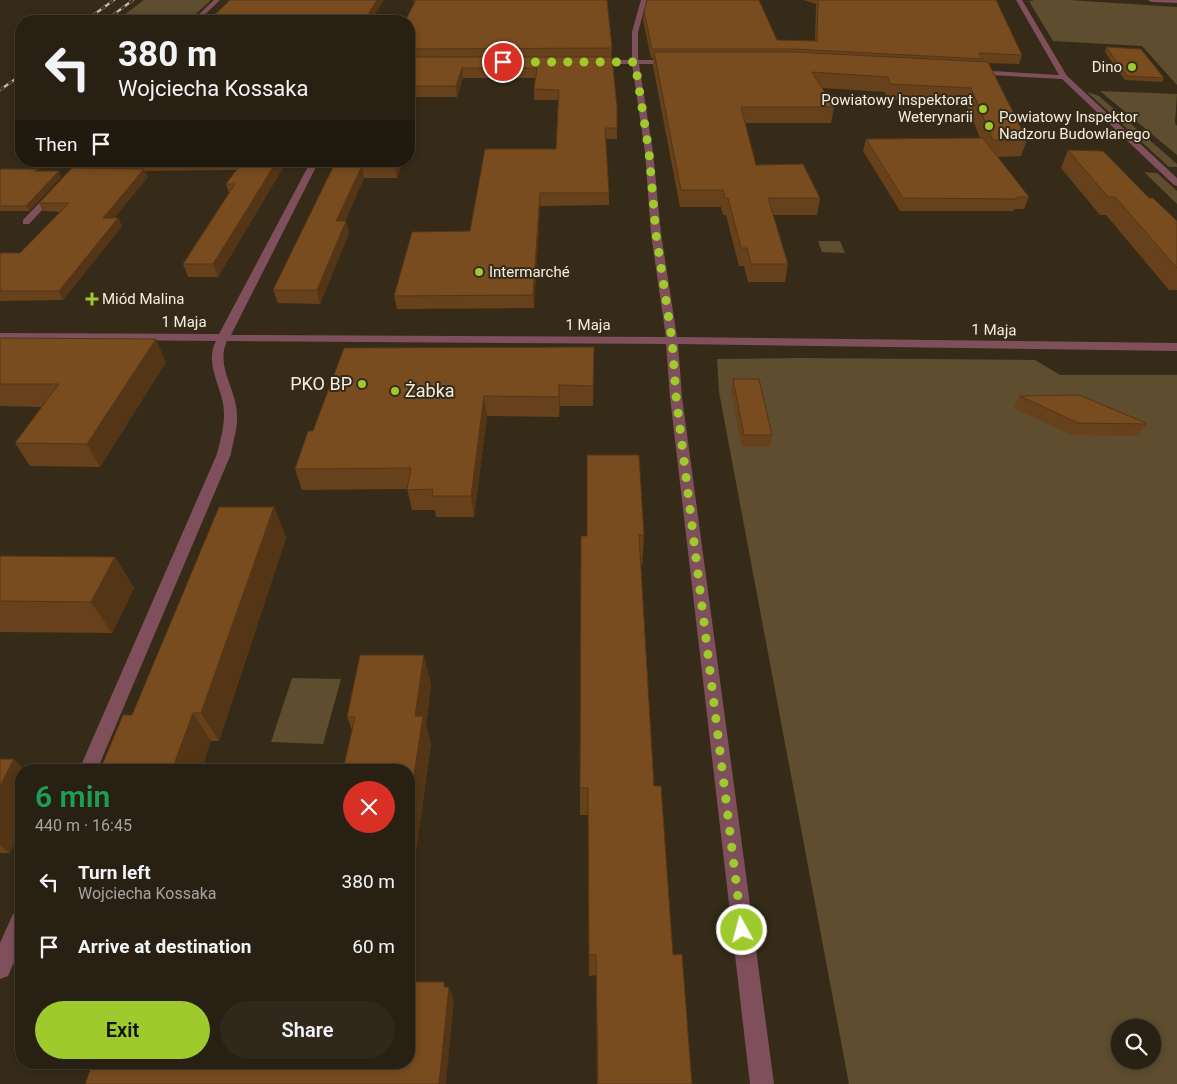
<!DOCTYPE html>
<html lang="en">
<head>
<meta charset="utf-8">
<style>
	body { margin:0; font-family:Roboto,sans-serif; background:#30281b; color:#f1f3f6; height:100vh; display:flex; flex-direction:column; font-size:19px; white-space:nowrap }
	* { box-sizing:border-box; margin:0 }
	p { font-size:16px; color:#a5a39f }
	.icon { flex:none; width:28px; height:28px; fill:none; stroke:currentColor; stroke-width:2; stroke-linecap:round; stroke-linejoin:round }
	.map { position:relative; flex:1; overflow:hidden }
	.details { position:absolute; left:15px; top:764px; width:400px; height:305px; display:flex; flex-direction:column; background:#282012; border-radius:20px; box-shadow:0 2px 8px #0003,0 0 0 1px #443e32 }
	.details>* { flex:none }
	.top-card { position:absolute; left:15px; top:15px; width:400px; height:152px; border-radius:20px; box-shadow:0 2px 8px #0003,0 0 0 1px #443e32; background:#282012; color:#f1f3f6; overflow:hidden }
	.controls { position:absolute; left:1111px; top:1019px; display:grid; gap:10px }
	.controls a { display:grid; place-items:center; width:50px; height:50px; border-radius:50%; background:#282012; box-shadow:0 2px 8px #0003,0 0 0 1px #443e32; font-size:25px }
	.pin { position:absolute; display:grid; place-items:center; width:42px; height:42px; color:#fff; margin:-21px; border:2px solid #fff; border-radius:50%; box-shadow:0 1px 5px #0007 }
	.me { position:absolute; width:55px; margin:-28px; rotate:353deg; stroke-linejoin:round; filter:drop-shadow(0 0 4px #0008) }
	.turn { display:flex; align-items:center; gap:18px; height:105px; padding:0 20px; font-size:22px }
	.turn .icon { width:65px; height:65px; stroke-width:2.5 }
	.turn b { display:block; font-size:35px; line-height:42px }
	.then { display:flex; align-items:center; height:48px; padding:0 20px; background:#0003; gap:10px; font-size:19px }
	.round { display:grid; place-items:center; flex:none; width:52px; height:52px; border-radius:26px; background:#30281b }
	.overview { display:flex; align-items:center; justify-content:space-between; height:85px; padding:0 20px }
	h1 { font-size:30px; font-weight:600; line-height:38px; color:#1e9e55 }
	.button { display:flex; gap:10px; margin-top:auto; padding:10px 20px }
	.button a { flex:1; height:58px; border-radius:30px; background:#9fca2d; color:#111; font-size:20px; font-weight:600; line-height:58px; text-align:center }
	.button a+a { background:#30281b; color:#f1f3f6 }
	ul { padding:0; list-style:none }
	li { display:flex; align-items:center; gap:15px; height:65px; padding:0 20px }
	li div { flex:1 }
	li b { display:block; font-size:19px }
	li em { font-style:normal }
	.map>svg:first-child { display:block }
	.green { fill:#5e4d2f; fill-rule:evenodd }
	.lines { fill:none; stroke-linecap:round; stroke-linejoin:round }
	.minor { fill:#7f505b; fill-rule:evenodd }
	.rail-casing { stroke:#c1b8aa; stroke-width:2.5 }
	.rail { stroke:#362b18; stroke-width:2; stroke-dasharray:5; stroke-linecap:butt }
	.wall { fill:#67411b }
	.shaded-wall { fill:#543516 }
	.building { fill:#784c1f; stroke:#543516 }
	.route { stroke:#9fca2d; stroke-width:9; stroke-dasharray:0 16.2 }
	.poi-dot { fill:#9fca2d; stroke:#362b18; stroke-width:2 }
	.labels { text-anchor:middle; stroke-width:4; stroke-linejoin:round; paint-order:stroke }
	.far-poi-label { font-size:15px; fill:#f5eee1; stroke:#362b18; text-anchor:start }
	.far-street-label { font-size:15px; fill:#f5eee1; stroke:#362b18 }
	.poi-label { font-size:18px; fill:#f5eee1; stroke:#362b18; text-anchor:end }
</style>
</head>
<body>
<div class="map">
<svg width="1177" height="1084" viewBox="0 0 1177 1084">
	<rect width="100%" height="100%" fill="#362b18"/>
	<g class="green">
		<path d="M144 0H211L188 21H116Z"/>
		<path d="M1035 0H1069L1177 7V85L1142 46 1053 41 1029 1Z"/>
		<path d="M1100 91 1177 94 1175 123 1177 126V155Z"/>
		<path d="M1087 92 1099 96 1177 164V167H1169Z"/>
		<path d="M1144 172 1157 173 1177 191V204Z"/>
		<path d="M818 241H840L845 253 822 252Z"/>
		<path d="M799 358 1035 360 1060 375H1177V1084H849L719 392 717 359ZM1120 1028H1152V1060H1120Z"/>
		<path d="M292 678 341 679 323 744 271 742Z"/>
	</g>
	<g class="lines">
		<g class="minor">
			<path d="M214 0H220L198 21H192Z"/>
			<path d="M641 0H647L638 32V60H672L675 62 672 64H639L653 152 661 234 677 337 1177 343V351L678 344 682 397 774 1084H750L670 397 666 344 227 341C215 366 237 390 237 415 238 427 233 442 231 454L97 770H79L217 454C220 442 224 427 224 415 225 390 203 366 216 341L0 339V333L219 334 311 161H319L231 335 666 337 651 234 645 152 632 64H593L590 62 593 60H632V32Z"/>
			<path d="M1016 0H1022L1067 76 1177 178V186L1174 185 1062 79 972 74 971 72 975 70 1059 75Z"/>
			<path d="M1148 0H1177V3L1151 2Z"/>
			<path d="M79 161H88L29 224H23V220Z"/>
			<path d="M21 911V946L8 976 0 979V943L13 914Z"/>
		</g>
		<g class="rail-casing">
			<g id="rail">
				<path d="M85 21 114 0"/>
				<path d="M105 21 133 0"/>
				<path d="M0 90 21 75"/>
			</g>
		</g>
		<use href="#rail" class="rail"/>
	</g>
	<g class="wall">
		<path d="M412 0H607L612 48 611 57 617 107V139H606L609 193V205L540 206 534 308 397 309 394 296 470 231 556 149 558 100H534V89L535 78H463L457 97H409V21L415 2Z"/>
		<path d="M803 0H996L1022 55 1019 64 988 63 1027 140 1021 156 997 157 1029 197 1024 209H1014V211H900L863 151 866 139 980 138 966 103 886 99 885 92 822 88 834 107 831 123H745L756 165 820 198 817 215H773L788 264 785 282H748L744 266H739L726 215H723L721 207H680L653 66V58H651L643 20 644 11 777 40 815 41 816 4Z"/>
		<path d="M1106 47 1164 78 1162 82 1125 80 1105 52Z"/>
		<path d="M1068 150 1149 198 1177 221V290H1169L1106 215H1100L1061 168Z"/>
		<path d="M126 161H287L218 277H188L183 264 229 193 226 184 237 170 145 171 148 177 114 218H118L122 226 63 300 0 301V253H20L61 212 43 211 39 203 129 169Z"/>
		<path d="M336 161H403L397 178H364L345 221H346L349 233 320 304 278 303 273 290Z"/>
		<path d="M0 169 39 171 61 177 29 211H0Z"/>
		<path d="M0 338 166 362 100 467 30 466 15 443 42 407 0 406Z"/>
		<path d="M594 347 593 406H560L559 417 487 416 474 517H436L435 510H412L407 489 302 490 295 469 313 431Z"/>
		<path d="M733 379 772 435 770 447H742L731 391Z"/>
		<path d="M1020 396 1146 424 1138 436 1071 435 1014 408Z"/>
		<path d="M274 507 286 538 219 741H211L132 715Z"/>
		<path d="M644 535 642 566H641L654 786 673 955 692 1084H597L596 975 589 976 588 815H580V788L587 536Z"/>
		<path d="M0 556 115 557 134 588 112 633 0 632Z"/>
		<path d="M431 684 426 726 431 744 411 887H409V770L352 730 347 717Z"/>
		<path d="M0 759 10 853H0Z"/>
	</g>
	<g class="shaded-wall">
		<path d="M377 0H384L371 21H364Z"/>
		<path d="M462 68 463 78 457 97 456 86Z"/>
		<path d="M277 161H287L218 277 213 264Z"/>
		<path d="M397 161H403L397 178 395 166Z"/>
		<path d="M362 166 364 178 339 233 336 221Z"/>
		<path d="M144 169 148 177 107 226 103 218Z"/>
		<path d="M59 171 61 177 29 211 26 206Z"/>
		<path d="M540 193V206L534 308 533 295Z"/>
		<path d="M118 218 122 226 63 300 59 291Z"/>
		<path d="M346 221 349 233 320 304 317 290Z"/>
		<path d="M156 339 166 362 100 467 87 444Z"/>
		<path d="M559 385 560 406 559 417Z"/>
		<path d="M484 396 487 416 474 517 471 496Z"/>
		<path d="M274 507 286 538 219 741 201 713Z"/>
		<path d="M115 557 134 588 112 633 91 602Z"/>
		<path d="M424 655 431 684 426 726 431 744 411 887 409 882V808L415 716Z"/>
		<path d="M193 713 211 741 202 770H172Z"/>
		<path d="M14 759 25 770H21V830L10 853 0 845V786Z"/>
		<path d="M444 982 448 991 449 987 454 1000 446 1084H439Z"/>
	</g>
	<g class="building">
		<path d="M230 0H377L364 21H208Z"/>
		<path d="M416 0H607L612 48 409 49V21H405Z"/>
		<path d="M647 0H759L777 40 817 41 818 0H996L1022 55 979 53 983 59 794 49H652L644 11Z"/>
		<path d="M1106 47 1141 49 1164 78 1127 76Z"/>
		<path d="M654 52H794L988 62 1027 140H993L971 88 890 84 888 77 812 72 834 107H741L756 165 803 164 820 198H768L788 264H751L747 248H741L728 198H725L723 190H681Z"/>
		<path d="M409 57H612L617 107V128H605L609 193H540L533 295 394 296 412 232 470 231 485 149H556L559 90 534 89 537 68H462L456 86H409Z"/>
		<path d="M983 138 1029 197H1017L1018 199 903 198 866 139Z"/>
		<path d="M1068 150 1103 151 1149 198H1153L1177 221V268L1115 197H1108Z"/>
		<path d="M243 161H277L213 264H183L235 184H226Z"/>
		<path d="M336 161H397L395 166H362L336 221H346L317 290H273Z"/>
		<path d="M72 168 144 169 103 218H118L59 291H0V253H20L69 203H39Z"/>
		<path d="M0 169H38L35 171H59L26 206H0Z"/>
		<path d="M0 338 156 339 87 444 15 443 59 384H0Z"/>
		<path d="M594 347 593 386 559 385V397L484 396 471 496H432L433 489 407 490 411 468 295 469 308 431H313L344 348Z"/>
		<path d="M733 379H759L772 435H744Z"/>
		<path d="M1079 395 1146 423V424L1078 423 1020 396Z"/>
		<path d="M587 455H639L644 535H639L654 786H661L673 955 682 954 692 1084H598L596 955H589L588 788H580L581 536H587Z"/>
		<path d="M219 507H274L201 713H193L172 770H100L123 715H132Z"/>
		<path d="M0 556 115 557 91 602 0 601Z"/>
		<path d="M360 655H424L415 716H423L409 808V770H343L355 717H347Z"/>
		<path d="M0 759H14L0 786Z"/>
		<path d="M409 982H444V987H449L439 1084H85L93 1062H409Z"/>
	</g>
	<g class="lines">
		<path class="route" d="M503 62H635L649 152 656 234 672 340 676 396 742 930"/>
	</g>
	<g class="poi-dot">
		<circle cx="1132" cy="67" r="5"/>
		<circle cx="983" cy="109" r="5"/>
		<circle cx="989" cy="126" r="5"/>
		<circle cx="479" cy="272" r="5"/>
		<path d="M89.5 291.5h5v5h5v5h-5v5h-5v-5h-5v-5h5z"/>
		<circle cx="362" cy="384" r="5"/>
		<circle cx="395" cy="391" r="5"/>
	</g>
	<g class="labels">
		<g class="far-poi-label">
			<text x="1122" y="72" text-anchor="end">Dino</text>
			<text x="973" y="105" text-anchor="end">Powiatowy Inspektorat<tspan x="973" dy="17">Weterynarii</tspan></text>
			<text x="999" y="122">Powiatowy Inspektor<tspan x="999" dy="17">Nadzoru Budowlanego</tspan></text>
			<text x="489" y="277">Intermarché</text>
			<text x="102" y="304">Miód Malina</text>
		</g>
		<g class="far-street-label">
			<text x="184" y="327">1 Maja</text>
			<text x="588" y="330">1 Maja</text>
			<text transform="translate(994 330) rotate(1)" y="5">1 Maja</text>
		</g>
		<g class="poi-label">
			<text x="352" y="390">PKO BP</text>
			<text x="405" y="397" text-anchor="start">Żabka</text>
		</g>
	</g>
</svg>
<div class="controls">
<a><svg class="icon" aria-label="search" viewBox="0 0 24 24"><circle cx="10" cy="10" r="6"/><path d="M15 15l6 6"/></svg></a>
</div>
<div class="pin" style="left:503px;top:62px;background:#d93025"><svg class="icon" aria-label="arrive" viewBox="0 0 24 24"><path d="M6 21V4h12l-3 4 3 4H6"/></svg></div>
<svg class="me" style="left:742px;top:930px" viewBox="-20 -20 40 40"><circle r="17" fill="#9fca2d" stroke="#fff" stroke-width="3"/><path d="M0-11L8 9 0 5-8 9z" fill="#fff"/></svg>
<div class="top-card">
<div class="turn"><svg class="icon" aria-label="left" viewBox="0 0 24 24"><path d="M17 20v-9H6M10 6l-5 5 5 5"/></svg><div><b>380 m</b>Wojciecha Kossaka</div></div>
<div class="then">Then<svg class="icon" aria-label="arrive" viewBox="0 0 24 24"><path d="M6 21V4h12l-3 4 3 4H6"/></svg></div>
</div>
<section class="details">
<div class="overview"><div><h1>6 min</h1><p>440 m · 16:45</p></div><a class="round" style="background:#d93025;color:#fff"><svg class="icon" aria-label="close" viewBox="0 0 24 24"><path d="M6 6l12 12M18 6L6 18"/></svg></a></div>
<ul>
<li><svg class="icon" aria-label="left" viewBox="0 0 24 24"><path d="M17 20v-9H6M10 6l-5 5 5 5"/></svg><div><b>Turn left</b><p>Wojciecha Kossaka</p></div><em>380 m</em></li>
<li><svg class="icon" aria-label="arrive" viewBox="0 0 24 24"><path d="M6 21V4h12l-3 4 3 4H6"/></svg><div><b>Arrive at destination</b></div><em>60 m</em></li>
</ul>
<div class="button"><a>Exit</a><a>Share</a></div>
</section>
</div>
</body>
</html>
